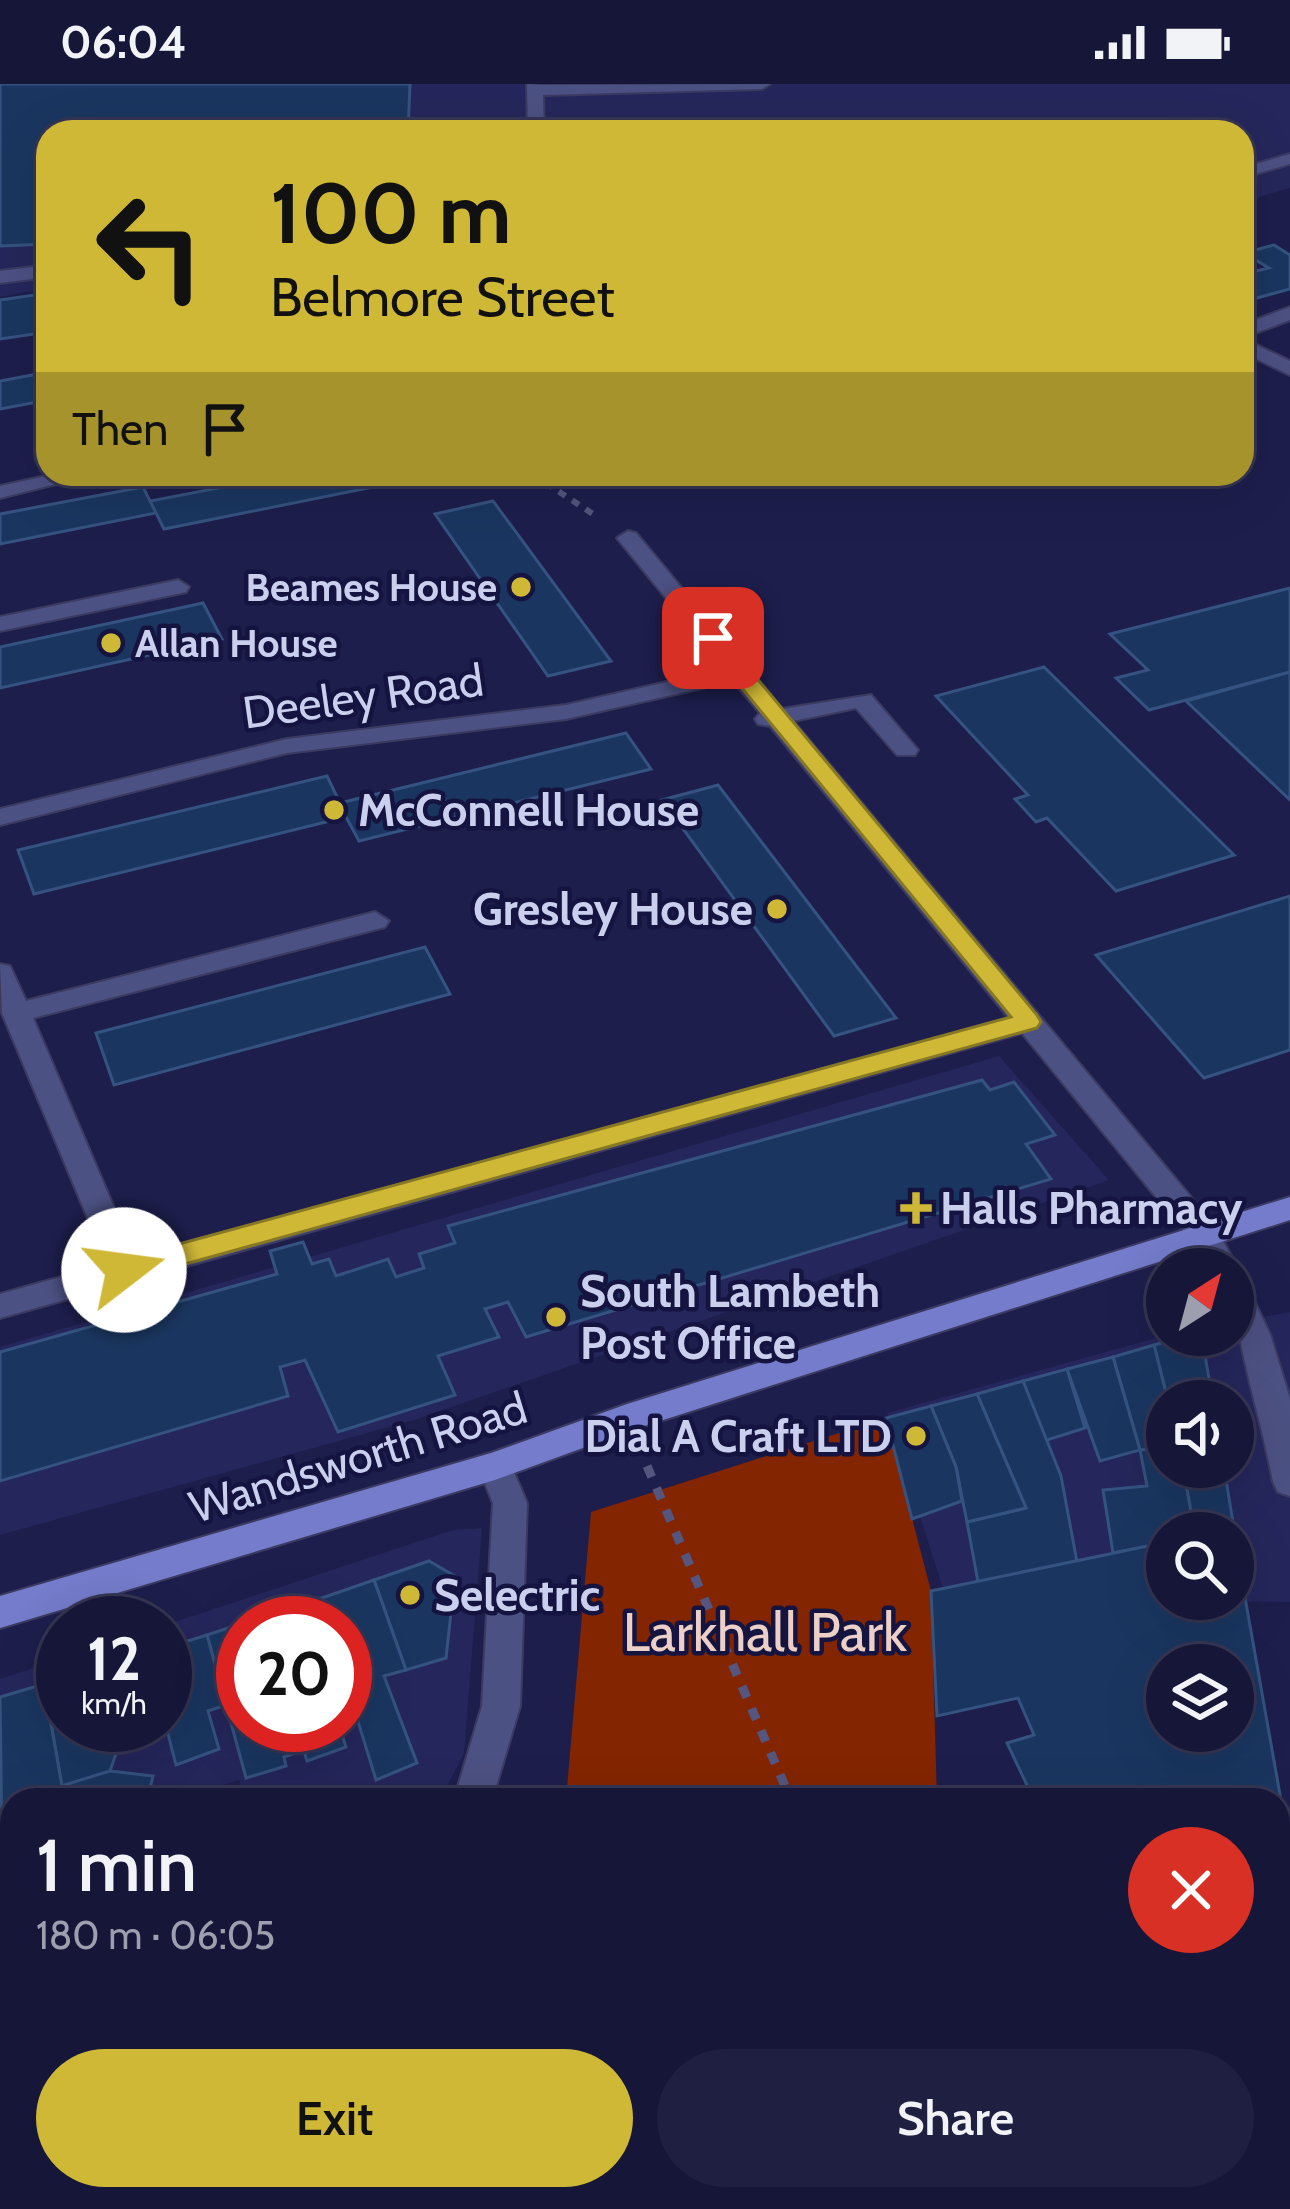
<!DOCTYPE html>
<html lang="en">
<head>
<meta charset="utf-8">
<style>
	body { margin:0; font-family:Cabin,sans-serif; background:#1f1f41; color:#f1f3f6; height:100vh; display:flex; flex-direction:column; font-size:45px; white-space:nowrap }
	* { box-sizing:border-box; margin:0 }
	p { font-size:39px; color:#9e9fae }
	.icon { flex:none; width:66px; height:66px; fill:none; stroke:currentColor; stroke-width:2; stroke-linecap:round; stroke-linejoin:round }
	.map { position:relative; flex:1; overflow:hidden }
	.drawer { position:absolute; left:0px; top:1704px; width:1290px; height:423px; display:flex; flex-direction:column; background:#161639; border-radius:36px 36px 0 0; box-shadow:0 12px 48px #0002,0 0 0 3px #353553 }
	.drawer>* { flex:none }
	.top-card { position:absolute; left:36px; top:36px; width:1218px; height:366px; border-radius:36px; box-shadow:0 12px 48px #0002,0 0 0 3px #353553; background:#d0b837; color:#111; overflow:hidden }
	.needle { width:78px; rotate:36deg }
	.fabs { position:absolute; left:1146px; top:1164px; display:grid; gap:24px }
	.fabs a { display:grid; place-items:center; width:108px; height:108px; border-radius:50%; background:#161639; box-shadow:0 12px 48px #0002,0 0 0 3px #353553; font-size:60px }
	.speed { position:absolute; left:36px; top:1512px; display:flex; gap:24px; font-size:60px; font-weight:700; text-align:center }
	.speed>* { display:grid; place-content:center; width:156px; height:156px; border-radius:50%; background:#161639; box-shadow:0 12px 48px #0002,0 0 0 3px #353553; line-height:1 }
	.speed small { font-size:30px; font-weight:400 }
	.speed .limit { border:18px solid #d22; background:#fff; color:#111 }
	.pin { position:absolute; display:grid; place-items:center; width:102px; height:102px; color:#fff; margin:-51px; border-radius:24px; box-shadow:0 6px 18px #0006 }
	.me { position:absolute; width:132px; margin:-66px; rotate:75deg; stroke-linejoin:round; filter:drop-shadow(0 0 9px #0008) }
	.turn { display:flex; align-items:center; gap:42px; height:252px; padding:0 36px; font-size:54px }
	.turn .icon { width:156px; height:156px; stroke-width:2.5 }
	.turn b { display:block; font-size:84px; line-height:102px }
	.then { display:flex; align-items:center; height:114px; padding:0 36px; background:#0003; gap:24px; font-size:45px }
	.round { display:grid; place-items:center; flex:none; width:126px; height:126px; border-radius:63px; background:#1f1f41 }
	.headline { display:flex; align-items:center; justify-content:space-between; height:204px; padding:0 36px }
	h1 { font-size:72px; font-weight:600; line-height:90px }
	.action { display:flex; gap:24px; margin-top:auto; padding:24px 36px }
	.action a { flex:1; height:138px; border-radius:72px; background:#d0b837; color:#111; font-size:48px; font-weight:600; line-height:138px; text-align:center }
	.action a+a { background:#1f1f41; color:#f1f3f6 }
	.status { display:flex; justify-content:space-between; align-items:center; height:84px; padding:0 60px; background:#161639; direction:ltr }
	.status svg { height:33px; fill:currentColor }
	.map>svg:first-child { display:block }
	.built { fill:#25265b; fill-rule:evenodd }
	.green { fill:#832500 }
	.building { fill:#1a3660; stroke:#355380; stroke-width:3; fill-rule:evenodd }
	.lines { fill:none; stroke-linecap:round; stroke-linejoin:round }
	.minor-casing { stroke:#3b3a61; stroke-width:4 }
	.major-casing { stroke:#3b3a61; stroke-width:4 }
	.path-far1 { stroke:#54567f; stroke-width:6; stroke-dasharray:8 8; stroke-linecap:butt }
	.path { stroke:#54567f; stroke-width:9; stroke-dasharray:12 12; stroke-linecap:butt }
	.minor { fill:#4c5183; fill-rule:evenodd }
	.major { fill:#747ccb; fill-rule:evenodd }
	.route { fill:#d0b837; stroke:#877824; stroke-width:3 }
	.poi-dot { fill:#d0b837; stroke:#151441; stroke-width:4.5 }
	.labels { text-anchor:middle; stroke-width:9; stroke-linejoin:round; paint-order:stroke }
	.far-poi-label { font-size:39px; font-weight:bold; fill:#cacfed; stroke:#151441; text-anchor:end }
	.street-label { font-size:45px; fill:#cacfed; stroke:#151441 }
	.poi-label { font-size:45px; font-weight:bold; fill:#cacfed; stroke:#151441; text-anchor:start }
	.near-park-label { font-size:54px; fill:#eccfc6; stroke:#151441 }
</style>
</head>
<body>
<div class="status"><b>06:04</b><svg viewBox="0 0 49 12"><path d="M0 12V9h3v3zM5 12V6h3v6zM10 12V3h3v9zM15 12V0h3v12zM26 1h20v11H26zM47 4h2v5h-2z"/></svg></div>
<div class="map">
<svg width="1290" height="2125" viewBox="0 0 1290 2125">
	<rect width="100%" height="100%" fill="#1d1e4c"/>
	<g class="built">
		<path d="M0 0H1290V104L1242 118V48H48V204L0 213Z"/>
		<path d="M999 972 1109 1096 414 1336 0 1451V1263Z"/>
		<path d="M1290 1228V1518L946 1514 887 1329 1167 1251H1233V1238ZM1167 1317H1233V1383H1167ZM1167 1449H1233V1515H1167Z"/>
		<path d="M482 1444 464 1669 440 1716H247L239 1696 176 1716H12V1954L0 1953V1595L63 1574V1641H165V1541L453 1446ZM243 1539H345V1641H243Z"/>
	</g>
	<g class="green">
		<path d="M886 1334 931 1507 937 1716H566L591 1428Z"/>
		<path d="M1278 1916 1290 1917V2125H0V2095L12 2030V2115H1278Z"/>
	</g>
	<g class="building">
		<path d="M0 0H410L408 48H48V160L0 162Z"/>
		<path d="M1274 161 1290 171V205L1242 218V182L1252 188 1269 184 1244 169Z"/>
		<path d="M48 209V248L0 255V216Z"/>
		<path d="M48 288V316L0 325V297Z"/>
		<path d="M291 390H410L413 395 164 445 150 417Z"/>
		<path d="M143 403 156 429 0 460V430Z"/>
		<path d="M493 417 611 577 548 592 435 430Z"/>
		<path d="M1290 504V588L1149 626 1116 594 1148 586 1110 550Z"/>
		<path d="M203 519 222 555 0 604V563Z"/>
		<path d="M1044 583 1234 771 1116 807 1047 734 1036 738 1015 715 1028 711 936 612Z"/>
		<path d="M1290 588V716L1186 617Z"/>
		<path d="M626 649 651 685 359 757 346 733 34 810 18 766 327 692 340 719Z"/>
		<path d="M718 701 896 934 834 952 662 716Z"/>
		<path d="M1290 812V966L1204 994 1096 871Z"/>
		<path d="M425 863 450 910 114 1001 96 949Z"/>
		<path d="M982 996 990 1006 1014 998 1055 1051 1026 1060 1051 1095 526 1253 508 1218 485 1225 499 1253 438 1272 455 1311 338 1348 305 1276 280 1283 288 1312 0 1397V1268L277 1190 270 1167 303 1158 312 1180 329 1175 336 1192 388 1175 396 1193 424 1184 419 1170 455 1159 448 1142Z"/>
		<path d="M1187 1252 1204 1266 1213 1317H1168L1154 1261Z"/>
		<path d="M1154 1261 1168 1317 1167 1363 1140 1366 1113 1273Z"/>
		<path d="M1113 1273 1140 1366 1100 1377 1067 1285Z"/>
		<path d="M1067 1285 1085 1344 1044 1357 1023 1297Z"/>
		<path d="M1023 1297 1061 1392 1077 1478 978 1498 967 1438 1026 1424 977 1310Z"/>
		<path d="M977 1310 1026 1424 967 1438 956 1383 931 1322Z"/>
		<path d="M931 1322 956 1383 962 1417 912 1435 886 1334Z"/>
		<path d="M1167 1363V1383H1183L1195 1449H1167V1458L1113 1469 1103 1406 1147 1402 1140 1366Z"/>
		<path d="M1183 1383H1224L1234 1445 1195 1449Z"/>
		<path d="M1167 1458V1515H1233V1475L1238 1474 1290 1767V1786L1284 1785 1288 1799H1278V1716H1034L1007 1659 1034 1651 1018 1614 937 1632 931 1507ZM1167 1581H1233V1647H1167Z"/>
		<path d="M429 1477 455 1492 446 1574 406 1586 374 1496Z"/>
		<path d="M374 1496 406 1586 384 1592 417 1679 376 1696 345 1595V1539H327L319 1515Z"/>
		<path d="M319 1515 327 1539H264L262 1533Z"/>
		<path d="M243 1539V1641H296L303 1666 284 1673 286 1682 246 1694 207 1551Z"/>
		<path d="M207 1551 226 1621 208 1627 219 1665 176 1681 165 1638V1564Z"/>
		<path d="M63 1594V1641H126L110 1687 62 1702 44 1600Z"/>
		<path d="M44 1600 62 1702 32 1711 34 1716H12V1758L2 1761 0 1613Z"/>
		<path d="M296 1641H339L346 1663 307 1677Z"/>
		<path d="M110 1687 153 1692 147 1716H34L32 1711Z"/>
		<path d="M12 1758V1829L11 1831 0 1829V1762Z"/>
		<path d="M1278 1799H1290V1902L1278 1901Z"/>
	</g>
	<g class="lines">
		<g class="minor-casing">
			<g id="minor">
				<path d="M527 0 543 1 770 0 762 5 543 11 544 48H528Z"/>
				<path d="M1290 70V80L1242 94V84Z"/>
				<path d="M48 181V193L0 199V187Z"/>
				<path d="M1290 223V236L1242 254V241Z"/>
				<path d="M1242 254 1290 277V291L1242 268Z"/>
				<path d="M55 390H96L0 414V402Z"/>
				<path d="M628 447 636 449 782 625 871 611 918 666 915 671H897L856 624 793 637 1215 1142 1238 1185 1233 1193 1244 1196 1270 1250 1290 1315V1412L1278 1408 1273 1398C1260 1326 1233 1257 1233 1185H1206L1192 1157 1022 949 0 1234V1210L107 1180 2 929 0 880 10 882 26 917 375 828 389 837 385 843 33 934 135 1173 1009 934 770 642 758 640 755 635 760 629 733 597 566 635 287 669 0 741V725L287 655 566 621 724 585 617 454Z"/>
				<path d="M178 496 189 503 186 508 0 547V533Z"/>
				<path d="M495 1368 507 1372 527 1419 520 1622 492 1716H454L482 1622 493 1419 478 1382 483 1372Z"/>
			</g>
		</g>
		<g class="major-casing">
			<path id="major" d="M1290 1113V1136L635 1345 495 1396 0 1544V1512L491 1369 627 1320Z"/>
		</g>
		<path class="path-far1" d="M532 390 596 432"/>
		<g class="path">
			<path d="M647 1382 791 1716"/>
			<path d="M969 2115 973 2125"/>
			<path d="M375 2125 377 2115"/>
			<path d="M751 2125 780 2115"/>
		</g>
		<use href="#minor" class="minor"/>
		<use href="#major" class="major"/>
	</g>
	<path class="route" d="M713 548 720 550 1037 931 1041 938 1037 944 124 1197 114 1194 110 1186 114 1178 124 1175 1011 933 705 559 702 554Z"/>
	<g class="poi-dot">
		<circle cx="521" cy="503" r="12"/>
		<circle cx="111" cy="559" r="12"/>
		<circle cx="334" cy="726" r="12"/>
		<circle cx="777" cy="825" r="12"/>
		<path d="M910 1106h12v12h12v12h-12v12h-12v-12h-12v-12h12z"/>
		<circle cx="556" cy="1233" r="12"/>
		<circle cx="916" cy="1352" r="12"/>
		<circle cx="410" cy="1511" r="12"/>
	</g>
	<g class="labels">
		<g class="far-poi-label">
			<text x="497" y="517">Beames House</text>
			<text x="135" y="573" text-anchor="start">Allan House</text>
		</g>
		<g class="street-label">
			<text transform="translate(363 612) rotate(-8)" y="16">Deeley Road</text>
			<text transform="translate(358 1373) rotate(-17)" y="16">Wandsworth Road</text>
		</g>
		<g class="poi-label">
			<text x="358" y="742">McConnell House</text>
			<text x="753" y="841" text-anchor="end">Gresley House</text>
			<text x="940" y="1140">Halls Pharmacy</text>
			<text x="580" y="1223">South Lambeth<tspan x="580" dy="52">Post Office</tspan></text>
			<text x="892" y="1368" text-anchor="end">Dial A Craft LTD</text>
			<text x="434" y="1527">Selectric</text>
		</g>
		<g class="near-park-label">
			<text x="765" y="1567">Larkhall Park</text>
		</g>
	</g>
</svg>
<div class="fabs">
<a><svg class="needle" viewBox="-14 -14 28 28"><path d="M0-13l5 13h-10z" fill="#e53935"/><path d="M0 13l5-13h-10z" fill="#9e9fae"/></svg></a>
<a><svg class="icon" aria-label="sound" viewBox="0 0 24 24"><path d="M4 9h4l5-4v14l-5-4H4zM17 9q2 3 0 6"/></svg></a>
<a><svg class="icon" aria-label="search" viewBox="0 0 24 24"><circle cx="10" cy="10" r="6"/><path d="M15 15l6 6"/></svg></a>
<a><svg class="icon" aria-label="layers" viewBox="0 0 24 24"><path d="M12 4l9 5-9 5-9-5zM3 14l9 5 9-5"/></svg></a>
</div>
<div class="speed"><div>12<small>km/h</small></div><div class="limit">20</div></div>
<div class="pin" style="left:713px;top:554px;background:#d93025"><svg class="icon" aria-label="arrive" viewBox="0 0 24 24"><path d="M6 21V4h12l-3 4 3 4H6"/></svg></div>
<svg class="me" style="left:124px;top:1186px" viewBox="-20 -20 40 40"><circle r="19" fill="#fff"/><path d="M0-13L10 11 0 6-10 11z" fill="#d0b837"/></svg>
<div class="top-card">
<div class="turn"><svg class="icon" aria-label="left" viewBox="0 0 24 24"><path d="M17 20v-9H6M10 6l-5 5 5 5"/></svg><div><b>100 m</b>Belmore Street</div></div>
<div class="then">Then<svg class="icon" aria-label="arrive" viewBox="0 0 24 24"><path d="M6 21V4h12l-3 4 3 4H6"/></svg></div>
</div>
<section class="drawer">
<div class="headline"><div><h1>1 min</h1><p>180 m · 06:05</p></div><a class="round" style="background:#d93025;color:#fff"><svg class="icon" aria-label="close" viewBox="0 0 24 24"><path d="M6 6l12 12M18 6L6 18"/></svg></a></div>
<div class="action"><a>Exit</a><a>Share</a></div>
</section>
</div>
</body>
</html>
